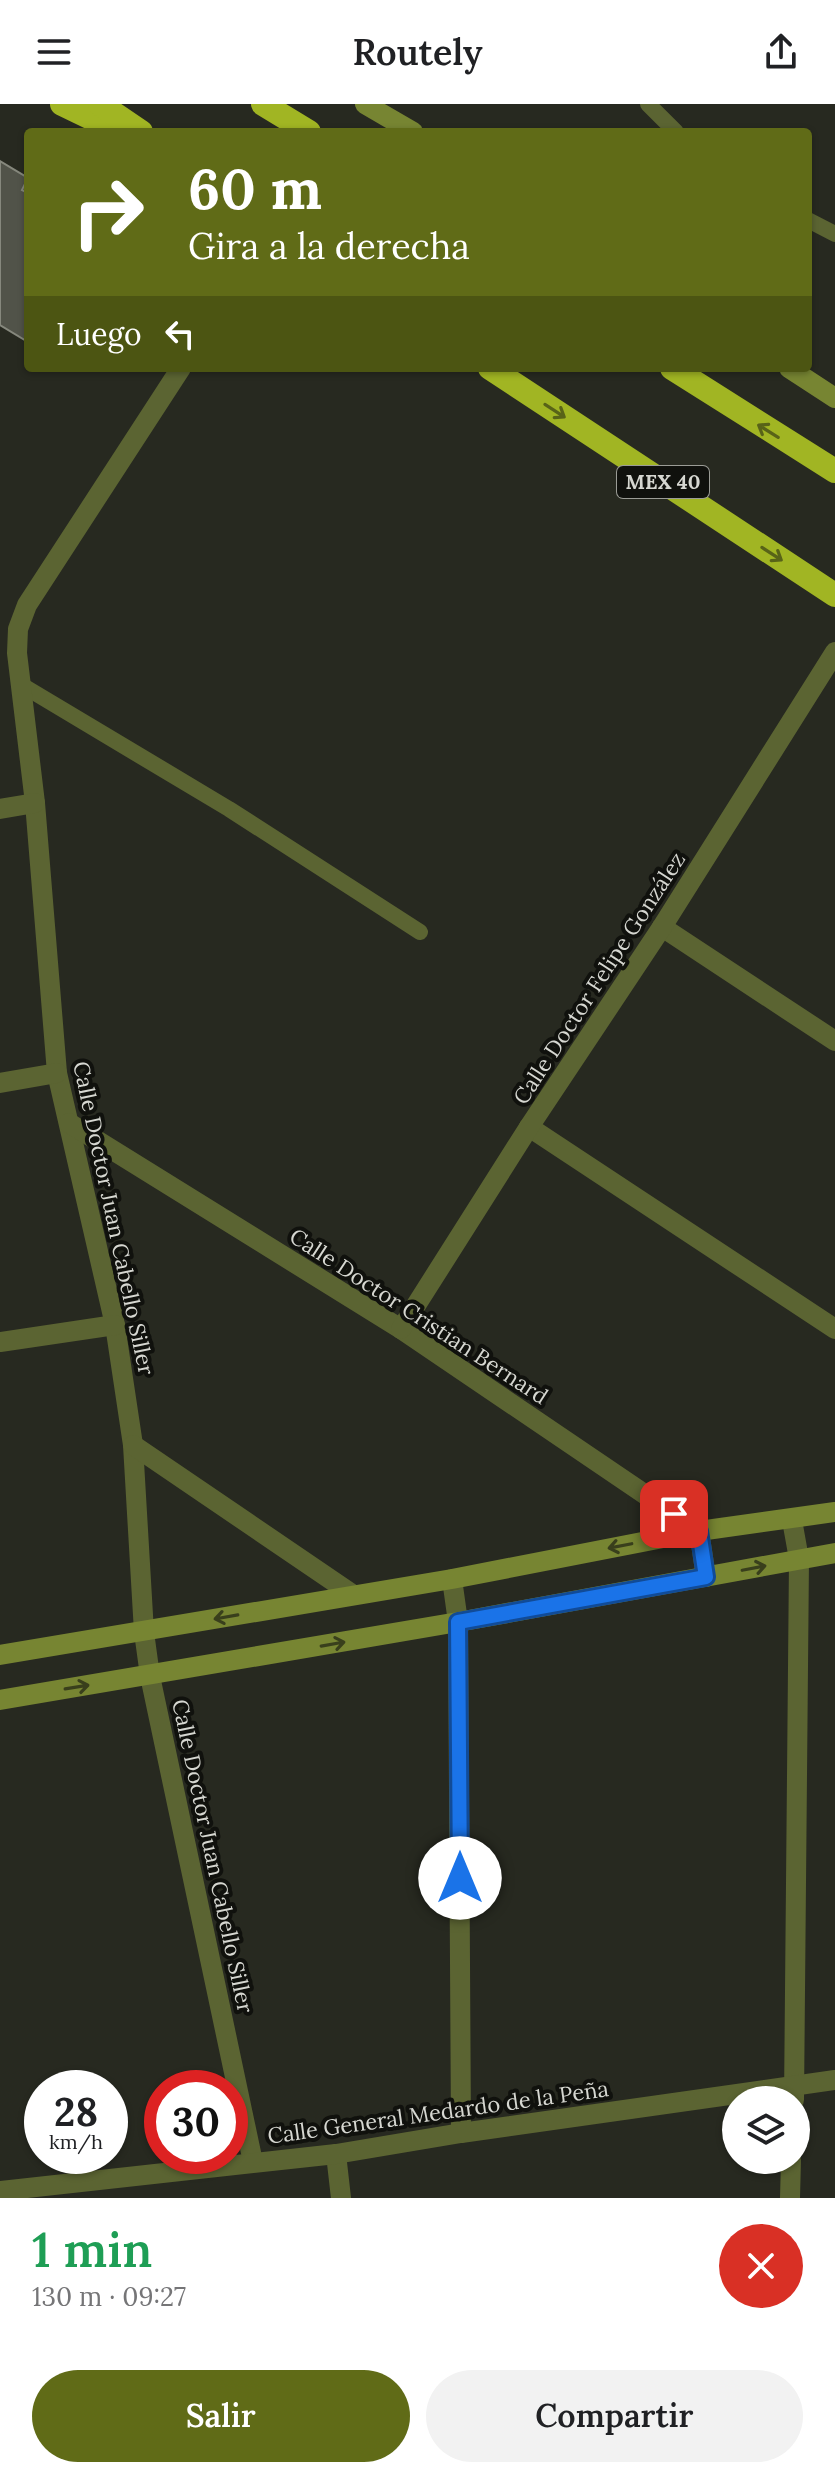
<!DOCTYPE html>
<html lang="es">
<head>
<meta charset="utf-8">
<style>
	body { margin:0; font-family:Lora,serif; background:#f2f2f2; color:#202124; height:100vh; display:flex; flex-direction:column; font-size:30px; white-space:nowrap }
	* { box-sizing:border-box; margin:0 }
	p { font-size:26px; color:#757577 }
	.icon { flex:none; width:44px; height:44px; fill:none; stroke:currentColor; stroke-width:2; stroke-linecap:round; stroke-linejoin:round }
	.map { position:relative; height:2094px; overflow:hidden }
	.panel { display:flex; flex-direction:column; background:#fff; flex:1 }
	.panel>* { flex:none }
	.banner { position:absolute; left:24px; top:24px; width:788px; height:244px; border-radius:8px; box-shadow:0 2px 6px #0004; background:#606b17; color:#fff; overflow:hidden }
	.fabs { position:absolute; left:722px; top:1982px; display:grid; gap:16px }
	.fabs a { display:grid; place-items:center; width:88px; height:88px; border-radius:50%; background:#fff; box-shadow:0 2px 6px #0004; font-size:40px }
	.speed { position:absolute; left:24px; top:1966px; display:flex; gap:16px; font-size:40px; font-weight:700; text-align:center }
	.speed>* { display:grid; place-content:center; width:104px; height:104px; border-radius:50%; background:#fff; box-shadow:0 2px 6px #0004; line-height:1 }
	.speed small { font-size:20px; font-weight:400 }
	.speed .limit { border:12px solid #d22; background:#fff; color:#111 }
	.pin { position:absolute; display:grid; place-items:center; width:68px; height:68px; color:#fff; margin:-34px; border-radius:16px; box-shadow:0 4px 12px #0006 }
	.me { position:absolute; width:88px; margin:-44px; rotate:0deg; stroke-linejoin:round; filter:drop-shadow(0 0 6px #0008) }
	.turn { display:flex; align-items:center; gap:28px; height:168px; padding:0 32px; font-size:36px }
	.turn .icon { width:104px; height:104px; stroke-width:2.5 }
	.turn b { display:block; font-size:56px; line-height:68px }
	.then { display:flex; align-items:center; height:76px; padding:0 32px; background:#0003; gap:16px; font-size:30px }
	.round { display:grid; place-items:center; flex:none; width:84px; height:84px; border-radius:42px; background:#f2f2f2 }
	.headline { display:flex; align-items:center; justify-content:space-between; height:136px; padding:0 32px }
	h1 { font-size:48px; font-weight:600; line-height:60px; color:#1e9e55 }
	.cta { display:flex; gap:16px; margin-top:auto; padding:16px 32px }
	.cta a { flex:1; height:92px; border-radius:48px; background:#606b17; color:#fff; font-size:32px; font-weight:600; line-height:92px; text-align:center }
	.cta a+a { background:#f2f2f2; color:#202124 }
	header { display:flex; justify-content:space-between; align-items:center; height:104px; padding:0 32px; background:#fff; font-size:36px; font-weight:600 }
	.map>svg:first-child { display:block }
	.building { fill:#515349; stroke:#86887d; stroke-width:2 }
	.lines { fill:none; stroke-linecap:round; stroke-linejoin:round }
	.lane { stroke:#5b6432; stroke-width:16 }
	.street { stroke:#5b6432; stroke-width:20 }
	.secondary { stroke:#778532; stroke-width:20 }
	.highway { stroke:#a1b523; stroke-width:24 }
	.oneway { stroke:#586318 }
	.oneway2 { stroke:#393f1c }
	.route-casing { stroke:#114b97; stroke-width:20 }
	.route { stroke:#1a73e8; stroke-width:14 }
	.labels { text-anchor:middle; stroke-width:8; stroke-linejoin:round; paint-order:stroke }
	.shield { fill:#10110d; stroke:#9b9c96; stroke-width:2 }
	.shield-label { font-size:20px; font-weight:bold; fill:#d6d7d1 }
	.street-label { font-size:22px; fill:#d6d7d1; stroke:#10110d }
</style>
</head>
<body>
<header><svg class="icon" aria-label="menu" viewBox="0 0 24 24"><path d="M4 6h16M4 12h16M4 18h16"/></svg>Routely<svg class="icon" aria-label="share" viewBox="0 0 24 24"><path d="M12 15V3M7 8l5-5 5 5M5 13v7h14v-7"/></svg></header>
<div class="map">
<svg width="835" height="2094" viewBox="0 0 835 2094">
	<rect width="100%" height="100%" fill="#272920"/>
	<path class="building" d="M0 57 28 74 22 86 28 89V238L0 221Z"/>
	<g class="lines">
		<g class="lane">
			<path d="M648 0 676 28"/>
			<path d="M808 116 835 130"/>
			<path d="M20 580 229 705 420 828"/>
		</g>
		<g class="street">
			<path d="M181 264 27 501 18 525 17 549 35 699 57 969 115 1221 133 1341 144 1528 150 1572 253 2058"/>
			<path d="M0 705 35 699"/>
			<path d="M662 823 835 937"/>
			<path d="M0 979 57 969"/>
			<path d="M69 1019 401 1225 699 1427 706 1473"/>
			<path d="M529 1023 835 1225"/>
			<path d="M401 1225 529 1023 662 823 835 548"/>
			<path d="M0 1238 115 1221"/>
			<path d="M133 1341 352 1490"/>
			<path d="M792 1416 799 1455 794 1996"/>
			<path d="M452 1475 458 1518 461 2029"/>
			<path d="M336 2050 341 2094"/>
			<path d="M0 2087 336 2050 461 2029 835 1976"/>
			<path d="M790 2094 791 2056"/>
		</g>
		<g class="secondary">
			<path d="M365 0 413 28"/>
			<path d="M789 264 835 294"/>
			<path d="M0 1551 452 1475 699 1427 835 1408"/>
			<path d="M0 1596 458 1518 835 1449"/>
		</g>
		<g class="highway">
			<path d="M62 0 120 28"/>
			<path d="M100 0 141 28"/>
			<path d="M263 0 309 28"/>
			<path d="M490 264 835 491"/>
			<path d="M672 264 835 367"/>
		</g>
	</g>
	<defs><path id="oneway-shaft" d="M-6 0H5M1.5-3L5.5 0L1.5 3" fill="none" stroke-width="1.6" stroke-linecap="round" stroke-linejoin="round" transform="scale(2)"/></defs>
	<g class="oneway">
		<use href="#oneway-shaft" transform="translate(555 307) rotate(33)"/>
		<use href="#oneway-shaft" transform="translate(768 327) rotate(-148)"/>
		<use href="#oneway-shaft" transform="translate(772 450) rotate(33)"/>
	</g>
	<g class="oneway2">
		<use href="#oneway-shaft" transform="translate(620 1442) rotate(169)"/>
		<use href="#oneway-shaft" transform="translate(754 1464) rotate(-11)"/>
		<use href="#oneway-shaft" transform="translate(226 1513) rotate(170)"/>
		<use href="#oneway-shaft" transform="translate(333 1540) rotate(-10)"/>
		<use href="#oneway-shaft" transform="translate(77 1583) rotate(-9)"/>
	</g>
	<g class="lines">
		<g class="route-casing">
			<path id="route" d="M460 1774 458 1518 706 1473 699 1427 674 1410"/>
		</g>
		<use href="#route" class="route"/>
	</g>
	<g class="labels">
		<rect class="shield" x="617" y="362" width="92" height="32" rx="6"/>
		<g class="shield-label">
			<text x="663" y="385">MEX 40</text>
		</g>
		<g class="street-label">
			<text transform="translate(599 874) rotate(-57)" y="8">Calle Doctor Felipe González</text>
			<text transform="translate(114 1114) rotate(78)" y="8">Calle Doctor Juan Cabello Siller</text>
			<text transform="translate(419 1212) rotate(33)" y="8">Calle Doctor Cristian Bernard</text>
			<text transform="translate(213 1752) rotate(78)" y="8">Calle Doctor Juan Cabello Siller</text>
			<text transform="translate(438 2008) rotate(-8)" y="8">Calle General Medardo de la Peña</text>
		</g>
	</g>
</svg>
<div class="fabs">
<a><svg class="icon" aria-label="layers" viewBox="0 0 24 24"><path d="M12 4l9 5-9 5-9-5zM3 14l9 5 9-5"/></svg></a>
</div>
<div class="speed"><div>28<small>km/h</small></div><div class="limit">30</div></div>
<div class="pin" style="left:674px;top:1410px;background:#d93025"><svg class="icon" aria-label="arrive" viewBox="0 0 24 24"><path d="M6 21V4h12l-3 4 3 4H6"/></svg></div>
<svg class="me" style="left:460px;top:1774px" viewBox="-20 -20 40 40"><circle r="19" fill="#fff"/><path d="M0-13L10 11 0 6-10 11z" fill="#1a73e8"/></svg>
<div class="banner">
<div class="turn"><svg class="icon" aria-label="right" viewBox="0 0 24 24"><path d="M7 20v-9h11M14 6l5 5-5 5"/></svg><div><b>60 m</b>Gira a la derecha</div></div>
<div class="then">Luego<svg class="icon" aria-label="left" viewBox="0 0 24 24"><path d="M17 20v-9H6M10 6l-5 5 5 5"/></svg></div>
</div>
</div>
<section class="panel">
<div class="headline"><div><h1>1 min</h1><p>130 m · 09:27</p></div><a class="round" style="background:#d93025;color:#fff"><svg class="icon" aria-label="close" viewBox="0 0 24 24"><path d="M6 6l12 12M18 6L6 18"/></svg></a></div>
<div class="cta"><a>Salir</a><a>Compartir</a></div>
</section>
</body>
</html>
